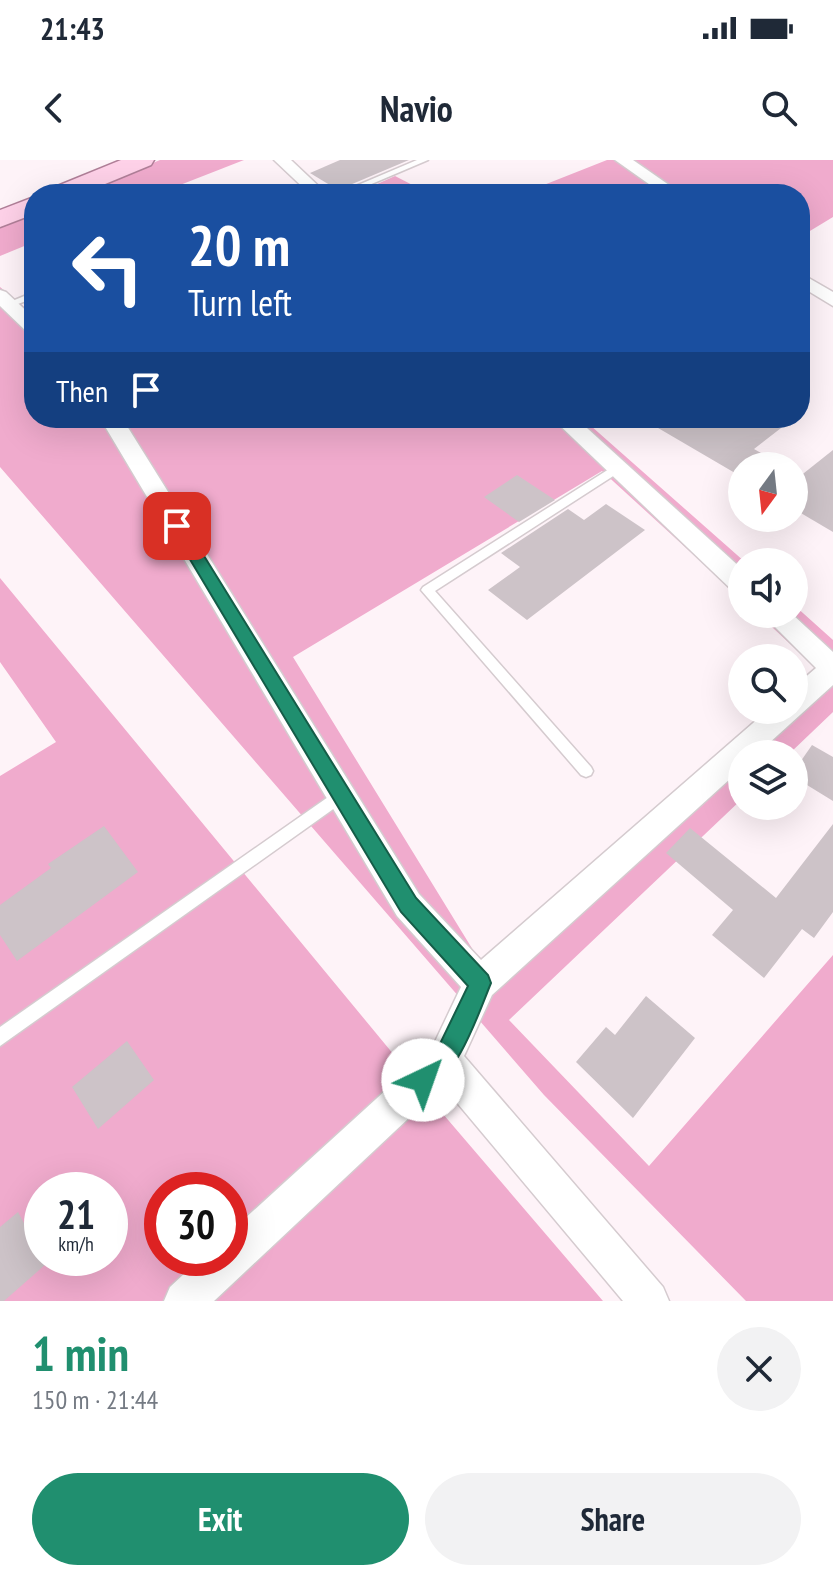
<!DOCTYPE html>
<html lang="en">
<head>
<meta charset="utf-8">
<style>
	body { margin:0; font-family:"PT Sans Narrow",sans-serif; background:#f2f2f3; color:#1f2937; height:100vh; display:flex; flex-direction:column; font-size:30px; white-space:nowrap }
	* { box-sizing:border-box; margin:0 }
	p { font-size:26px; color:#747a83 }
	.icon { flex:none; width:44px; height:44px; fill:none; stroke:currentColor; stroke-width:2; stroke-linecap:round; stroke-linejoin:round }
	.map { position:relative; height:1141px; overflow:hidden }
	.side { display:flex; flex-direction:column; background:#fff; flex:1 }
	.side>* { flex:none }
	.banner { position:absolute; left:24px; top:24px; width:786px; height:244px; border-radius:32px; box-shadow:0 8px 32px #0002; background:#1a4fa0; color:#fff; overflow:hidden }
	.needle { width:52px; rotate:195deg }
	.fabs { position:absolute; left:728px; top:292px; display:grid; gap:16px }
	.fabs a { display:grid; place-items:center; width:80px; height:80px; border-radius:50%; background:#fff; box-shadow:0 8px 32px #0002; font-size:40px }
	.speed { position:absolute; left:24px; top:1012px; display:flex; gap:16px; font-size:40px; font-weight:700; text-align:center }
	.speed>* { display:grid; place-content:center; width:104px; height:104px; border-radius:50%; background:#fff; box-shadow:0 8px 32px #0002; line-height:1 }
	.speed small { font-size:20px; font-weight:400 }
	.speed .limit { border:12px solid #d22; background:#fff; color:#111 }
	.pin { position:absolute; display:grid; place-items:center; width:68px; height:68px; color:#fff; margin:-34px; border-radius:16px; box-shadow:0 4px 12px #0006 }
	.me { position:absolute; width:88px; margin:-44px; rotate:42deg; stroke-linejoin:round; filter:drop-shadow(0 0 6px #0008) }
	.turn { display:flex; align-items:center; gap:28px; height:168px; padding:0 32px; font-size:36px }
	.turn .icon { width:104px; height:104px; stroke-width:2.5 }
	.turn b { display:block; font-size:56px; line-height:68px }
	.then { display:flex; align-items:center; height:76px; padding:0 32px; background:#0003; gap:16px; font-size:30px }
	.round { display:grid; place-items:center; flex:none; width:84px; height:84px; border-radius:42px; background:#f2f2f3 }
	.head { display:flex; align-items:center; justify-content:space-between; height:136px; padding:0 32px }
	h1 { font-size:48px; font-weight:700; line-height:60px; color:#208f6f }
	.action { display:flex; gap:16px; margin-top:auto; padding:16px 32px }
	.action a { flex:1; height:92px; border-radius:48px; background:#208f6f; color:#fff; font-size:32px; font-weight:700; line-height:92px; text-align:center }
	.action a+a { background:#f2f2f3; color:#1f2937 }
	.status { display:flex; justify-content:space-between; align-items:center; height:56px; padding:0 40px; background:#fff; direction:ltr }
	.status svg { height:22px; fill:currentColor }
	header { display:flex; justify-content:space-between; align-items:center; height:104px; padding:0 32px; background:#fff; font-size:36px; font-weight:700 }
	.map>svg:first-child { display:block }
	.green { fill:#f0abcd; fill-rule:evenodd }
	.building { fill:#cdc3c8 }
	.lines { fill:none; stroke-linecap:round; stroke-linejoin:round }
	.service-casing { stroke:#d5cbcf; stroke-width:3 }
	.minor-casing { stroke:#d5cbcf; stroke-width:3 }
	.primary-casing { stroke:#b07f98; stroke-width:3 }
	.service { fill:#fff; fill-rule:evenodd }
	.minor { fill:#fff; fill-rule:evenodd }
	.primary { fill:#fed1e8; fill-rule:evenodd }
	.route { fill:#208f6f; stroke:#155d48; stroke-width:2 }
</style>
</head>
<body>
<div class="status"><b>21:43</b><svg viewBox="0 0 49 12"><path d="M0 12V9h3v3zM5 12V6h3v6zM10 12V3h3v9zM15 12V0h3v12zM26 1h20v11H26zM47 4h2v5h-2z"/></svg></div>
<header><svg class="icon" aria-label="back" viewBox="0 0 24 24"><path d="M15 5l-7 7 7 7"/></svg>Navio<svg class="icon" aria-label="search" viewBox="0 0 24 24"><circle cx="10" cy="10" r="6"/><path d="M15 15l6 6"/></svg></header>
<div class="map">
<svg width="833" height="1141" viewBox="0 0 833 1141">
	<rect width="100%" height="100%" fill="#fef3f8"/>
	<g class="green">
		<path d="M160 0H244L157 34H80Z"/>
		<path d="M607 0H833V57L800 77V34H521Z"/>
		<path d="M395 16 430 34H355Z"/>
		<path d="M34 53V82L0 96V68Z"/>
		<path d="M0 127 34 155V258H582L745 402H742V439L602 311 293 497 481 803 794 550V527L816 508 758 454H794V445L833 480V552L789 594H742V639L509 860 649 1006 833 795V1141H746L544 935 0 307Z"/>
		<path d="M0 418 437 947 603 1141H0V616L56 582 0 502ZM42 1030H110V1098H42ZM162 1030H230V1098H162Z"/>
	</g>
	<g class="building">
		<path d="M340 0H409L338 30 310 13Z"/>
		<path d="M641 258H794L754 289 761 293 735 313Z"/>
		<path d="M833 290V372L794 349V321Z"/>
		<path d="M517 315 555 340 519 362 484 337Z"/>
		<path d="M606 344 645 370 527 460 488 430 520 407 501 393 568 349 584 360Z"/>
		<path d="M812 585 833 597V641L794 617V611Z"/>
		<path d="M833 664V752L814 778 802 769 764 818 712 775 733 750 666 693 690 668 776 738Z"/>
		<path d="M104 666 138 712 17 801 0 775V745L51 708 48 704Z"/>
		<path d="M646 836 695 878 633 958 576 902 606 867 615 875Z"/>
		<path d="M127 881 154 920 98 969 72 927Z"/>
		<path d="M18 1052 46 1104 4 1141H0V1067Z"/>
	</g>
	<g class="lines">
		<g class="service-casing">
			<g id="service">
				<path d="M417 0H428L348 34H337Z"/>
				<path d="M34 132V138L10 147 5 144Z"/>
				<path d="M617 304 623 308 621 311 435 431 591 607 593 611 591 615 586 617 581 615 421 430 423 427Z"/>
				<path d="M341 628 346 630 348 635 346 640 0 886V867Z"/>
			</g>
		</g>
		<g class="minor-casing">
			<g id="minor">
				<path d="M274 0H291L327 34H310Z"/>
				<path d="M615 0H633L682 34H663Z"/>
				<path d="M800 113 833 132V146L800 126Z"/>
				<path d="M0 130 6 132 34 158V174L27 172 0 146Z"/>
				<path d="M100 258H122L419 734 481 800 768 550H794V527L816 508 762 454H792L833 492V525L757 594H742V608L492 835 464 896 663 1127 669 1141H623L443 926 214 1141H164L170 1127 201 1098H230V1072L432 888 461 827 397 756Z"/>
				<path d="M552 258H576L742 409V433L733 431Z"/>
			</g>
		</g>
		<g class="primary-casing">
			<g id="primary">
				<path d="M121 0H154L151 5 81 34H46L50 29Z"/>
				<path d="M34 37V54L0 67V50Z"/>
			</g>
		</g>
		<use href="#service" class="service"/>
		<use href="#minor" class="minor"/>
		<use href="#primary" class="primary"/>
	</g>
	<path class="route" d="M177 360 183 362 416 738 488 815 491 823C477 857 458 917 423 932L414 928 411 920 414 912 436 892 468 826 401 752 170 366Z"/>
</svg>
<div class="fabs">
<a><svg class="needle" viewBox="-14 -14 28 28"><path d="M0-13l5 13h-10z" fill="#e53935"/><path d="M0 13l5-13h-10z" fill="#747a83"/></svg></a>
<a><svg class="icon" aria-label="sound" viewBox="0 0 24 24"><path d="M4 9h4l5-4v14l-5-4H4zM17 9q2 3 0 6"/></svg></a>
<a><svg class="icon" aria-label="search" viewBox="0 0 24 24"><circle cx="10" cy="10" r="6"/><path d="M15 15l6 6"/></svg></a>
<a><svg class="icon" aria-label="layers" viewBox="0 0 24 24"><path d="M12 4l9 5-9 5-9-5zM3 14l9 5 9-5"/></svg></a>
</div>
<div class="speed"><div>21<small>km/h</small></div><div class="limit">30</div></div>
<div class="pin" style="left:177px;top:366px;background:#d93025"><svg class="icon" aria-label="arrive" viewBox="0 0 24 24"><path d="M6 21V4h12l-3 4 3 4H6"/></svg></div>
<svg class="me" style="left:423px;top:920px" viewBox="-20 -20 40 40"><circle r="19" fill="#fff"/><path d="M0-13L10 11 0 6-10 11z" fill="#208f6f"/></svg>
<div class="banner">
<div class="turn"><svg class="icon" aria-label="left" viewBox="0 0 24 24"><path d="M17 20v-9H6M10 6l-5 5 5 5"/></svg><div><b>20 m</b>Turn left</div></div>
<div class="then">Then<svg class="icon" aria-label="arrive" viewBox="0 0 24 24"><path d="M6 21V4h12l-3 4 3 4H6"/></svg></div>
</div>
</div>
<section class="side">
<div class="head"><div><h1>1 min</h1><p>150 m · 21:44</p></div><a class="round"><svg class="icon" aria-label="close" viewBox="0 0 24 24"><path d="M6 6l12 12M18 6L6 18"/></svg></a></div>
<div class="action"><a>Exit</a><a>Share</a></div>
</section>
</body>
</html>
